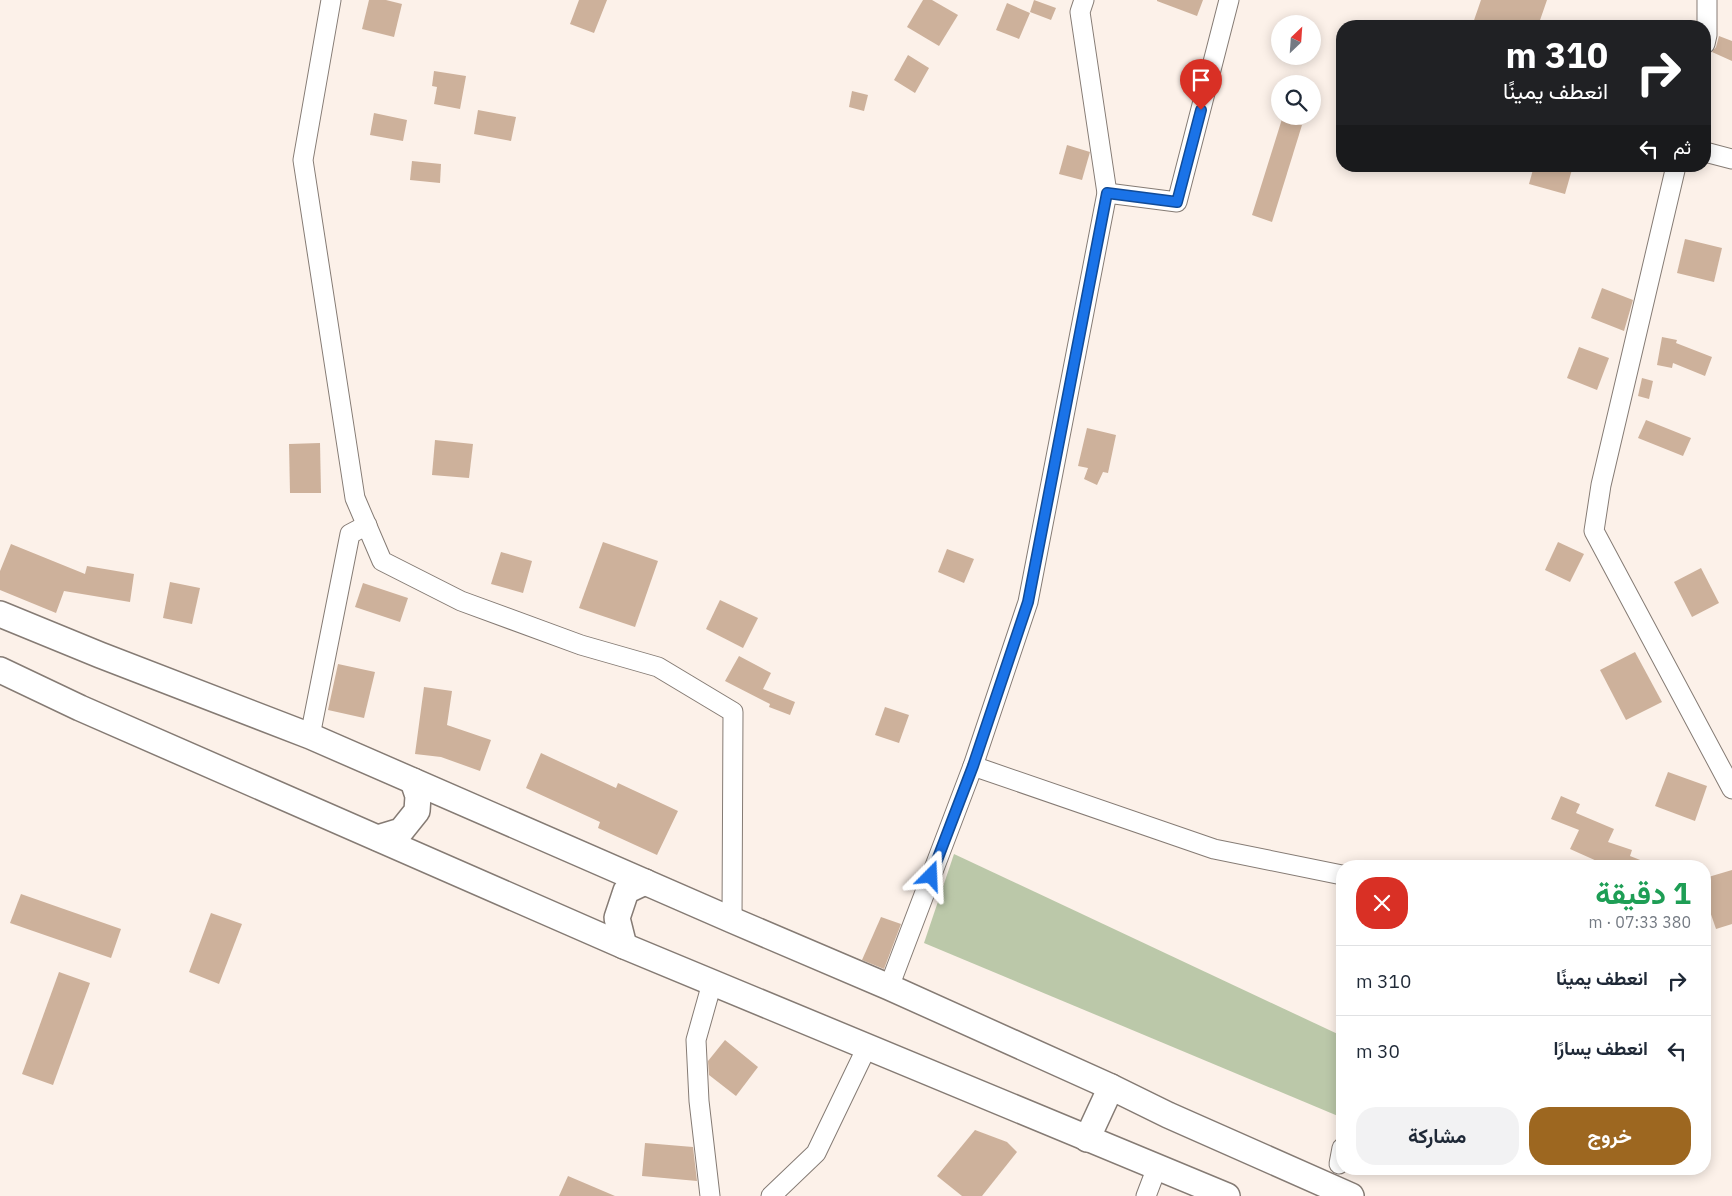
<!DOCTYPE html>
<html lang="ar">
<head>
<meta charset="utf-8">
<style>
	body { margin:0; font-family:"IBM Plex Sans",Vazirmatn,sans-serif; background:#f2f2f3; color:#1f2937; direction:rtl; height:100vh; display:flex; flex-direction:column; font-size:19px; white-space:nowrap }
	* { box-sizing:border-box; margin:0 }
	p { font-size:16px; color:#747a83 }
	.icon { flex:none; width:28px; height:28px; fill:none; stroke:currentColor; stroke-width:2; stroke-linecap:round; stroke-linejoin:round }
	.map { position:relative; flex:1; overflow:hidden; direction:ltr }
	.sheet { position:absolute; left:1336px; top:860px; width:375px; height:315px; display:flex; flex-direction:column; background:#fff; border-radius:20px; box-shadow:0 2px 12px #0003; direction:rtl }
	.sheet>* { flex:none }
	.hud { position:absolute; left:1336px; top:20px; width:375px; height:152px; border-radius:20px; box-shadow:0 2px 12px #0003; direction:rtl; background:#202124; color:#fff; overflow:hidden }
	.needle { width:32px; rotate:25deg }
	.controls { position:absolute; left:1271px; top:15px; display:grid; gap:10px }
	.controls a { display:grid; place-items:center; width:50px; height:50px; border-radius:50%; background:#fff; box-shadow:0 2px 12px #0003; font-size:25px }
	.pin { position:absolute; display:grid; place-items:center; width:42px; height:42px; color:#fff; margin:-51px -21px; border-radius:50% 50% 50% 0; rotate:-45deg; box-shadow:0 0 5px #0007 }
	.pin .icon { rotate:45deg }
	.me { position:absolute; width:55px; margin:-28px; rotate:21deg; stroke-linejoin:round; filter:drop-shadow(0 0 4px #0008) }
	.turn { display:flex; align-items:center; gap:18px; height:105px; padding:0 20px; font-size:22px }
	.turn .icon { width:65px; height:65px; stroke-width:2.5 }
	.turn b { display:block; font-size:35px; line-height:42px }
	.then { display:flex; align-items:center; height:48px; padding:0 20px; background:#0003; gap:10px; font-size:19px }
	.round { display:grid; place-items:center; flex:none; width:52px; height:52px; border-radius:20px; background:#f2f2f3 }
	.overview { display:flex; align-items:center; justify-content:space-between; height:85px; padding:0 20px }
	h1 { font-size:30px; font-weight:700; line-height:38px; color:#1e9e55 }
	.action { display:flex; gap:10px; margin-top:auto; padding:10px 20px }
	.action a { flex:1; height:58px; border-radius:20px; background:#9d6720; color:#fff; font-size:20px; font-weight:700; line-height:58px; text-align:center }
	.action a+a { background:#f2f2f3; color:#1f2937 }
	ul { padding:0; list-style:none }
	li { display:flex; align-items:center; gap:15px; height:70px; padding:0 20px; border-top:1px solid #e0e1e3 }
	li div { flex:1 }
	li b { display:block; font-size:19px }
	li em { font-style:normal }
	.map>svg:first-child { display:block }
	.forest { fill:#bbc8a9 }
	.building { fill:#cdb19b }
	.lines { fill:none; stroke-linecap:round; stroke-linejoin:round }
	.minor-casing { stroke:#857b74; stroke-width:21 }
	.major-casing { stroke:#857b74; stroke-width:28 }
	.minor { stroke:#fff; stroke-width:19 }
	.major { stroke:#fff; stroke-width:25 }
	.route-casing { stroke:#114b97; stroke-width:12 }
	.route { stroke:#1a73e8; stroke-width:9 }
</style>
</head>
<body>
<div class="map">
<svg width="1732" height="1196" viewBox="0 0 1732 1196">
	<rect width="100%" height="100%" fill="#fcf1e9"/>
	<path class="forest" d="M954 854 1342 1036V1099L1338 1116 924 943Z"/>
	<g class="building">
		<path d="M369 0H386L402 4 394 37 362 29Z"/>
		<path d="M579 0H607L594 33 570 24Z"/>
		<path d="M923 0H932L958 15 939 46 907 27Z"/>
		<path d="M1034 0 1056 8 1051 20 1030 12Z"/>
		<path d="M1157 0H1203L1197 16 1157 1Z"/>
		<path d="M1481 0H1547L1538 26H1472Z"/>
		<path d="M1007 3 1030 13 1019 39 996 30Z"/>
		<path d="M1719 36 1732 41V61L1712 52 1716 47Z"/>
		<path d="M908 55 929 68 915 93 894 80Z"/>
		<path d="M434 71 466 76 460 109 434 104 437 87 432 86Z"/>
		<path d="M852 91 868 95 864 111 849 107Z"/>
		<path d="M478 110 516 117 511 141 474 134Z"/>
		<path d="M374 113 407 120 403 141 370 135Z"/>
		<path d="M1282 119 1302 125 1272 222 1252 215Z"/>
		<path d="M1067 145 1090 152 1082 180 1059 174Z"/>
		<path d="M412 161 441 164 440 183 410 180Z"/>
		<path d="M1534 166H1573L1565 194 1529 184Z"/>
		<path d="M1685 239 1722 248 1714 282 1677 273Z"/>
		<path d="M1602 288 1633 300 1624 331 1591 318Z"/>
		<path d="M1662 337 1677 340 1676 343 1712 357 1705 376 1673 363 1672 368 1657 365Z"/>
		<path d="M1579 347 1609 358 1597 390 1567 378Z"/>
		<path d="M1642 378 1653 381 1649 399 1638 396Z"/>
		<path d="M1646 420 1691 438 1683 456 1638 438Z"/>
		<path d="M1087 428 1116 435 1108 473 1103 472 1097 485 1084 479 1088 468 1078 466Z"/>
		<path d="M435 440 473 444 469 478 432 475Z"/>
		<path d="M320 443 321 493H290L289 444Z"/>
		<path d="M603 542 658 561 635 627 579 608Z"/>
		<path d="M1558 542 1584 554 1570 582 1545 570Z"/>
		<path d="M11 544 85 574 87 566 134 574 130 602 64 591 56 613 0 590V571Z"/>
		<path d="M947 549 974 559 964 583 938 572Z"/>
		<path d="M501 552 532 561 523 593 491 584Z"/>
		<path d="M1701 568 1719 603 1692 617 1674 582Z"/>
		<path d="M170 582 200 588 192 624 163 618Z"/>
		<path d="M363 583 408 598 400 622 355 607Z"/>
		<path d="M720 600 758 618 743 648 706 629Z"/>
		<path d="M1635 652 1662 702 1626 720 1600 670Z"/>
		<path d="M739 656 771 673 763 689 795 702 790 715 769 707 770 704 725 681Z"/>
		<path d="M338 664 375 672 364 718 328 710Z"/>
		<path d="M424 687 452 691 447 725 491 740 480 771 441 757 415 754Z"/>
		<path d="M885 707 909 715 899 743 875 735Z"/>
		<path d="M541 753 616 788 618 783 678 811 657 855 598 828 600 822 526 788Z"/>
		<path d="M1668 772 1707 786 1695 821 1655 806Z"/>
		<path d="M1561 796 1580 804 1576 813 1614 829 1608 842 1632 850 1630 856 1653 865 1652 866H1608L1570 849 1579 830 1551 819Z"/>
		<path d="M1732 870V924L1716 929 1705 897V878Z"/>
		<path d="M21 894 121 929 111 958 10 923Z"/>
		<path d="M211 913 242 924 219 984 189 972Z"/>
		<path d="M881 917 901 924 884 969 862 960Z"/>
		<path d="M59 972 90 983 53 1085 22 1074Z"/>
		<path d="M725 1040 758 1067 736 1096 709 1075 708 1061Z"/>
		<path d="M975 1130 1007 1142 1017 1152 982 1196H962L937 1176Z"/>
		<path d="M645 1143 693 1147 697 1181 642 1176Z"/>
		<path d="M568 1176 615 1196H559Z"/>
	</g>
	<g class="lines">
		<g class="minor-casing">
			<g id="minor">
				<path d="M331 0 303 160 355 498 382 561 461 601 581 645 658 667 733 712 732 920"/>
				<path d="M1705 44 1707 35V0"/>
				<path d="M1705 152 1732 159"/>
				<path d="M1676 166 1601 485 1594 531 1732 789"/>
				<path d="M1107 193 1177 202 1229 0"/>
				<path d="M310 736 350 534 367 525"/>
				<path d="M973 766 1214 849 1342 875"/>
				<path d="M889 987 973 766 1028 602 1107 193 1080 12 1084 0"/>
				<path d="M1339 1164 1342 1148"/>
				<path d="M710 1196 699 1101 696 1040 712 983"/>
				<path d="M771 1196 816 1153 867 1047"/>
				<path d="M1146 1196 1157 1167"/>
			</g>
		</g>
		<g class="major-casing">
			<g id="major">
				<path d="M0 614 100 655 310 736 732 920 889 987 1111 1087 1168 1115 1351 1196"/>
				<path d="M0 670 80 708 624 946 1227 1196"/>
				<path d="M378 838 401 831 417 811 418 796 413 781"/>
				<path d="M624 946 617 918 626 891 645 882"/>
				<path d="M1087 1139 1111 1087"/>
			</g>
		</g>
		<use href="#minor" class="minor"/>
		<use href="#major" class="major"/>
	</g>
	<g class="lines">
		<g class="route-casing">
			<path id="route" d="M931 876 973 766 1028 602 1107 193 1177 202 1201 110"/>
		</g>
		<use href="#route" class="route"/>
	</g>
</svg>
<div class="controls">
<a><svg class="needle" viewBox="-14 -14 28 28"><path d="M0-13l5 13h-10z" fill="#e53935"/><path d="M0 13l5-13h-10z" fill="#747a83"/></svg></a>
<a><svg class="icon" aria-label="search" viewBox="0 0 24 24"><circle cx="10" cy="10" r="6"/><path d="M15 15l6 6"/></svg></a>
</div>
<div class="pin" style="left:1201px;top:110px;background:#d93025"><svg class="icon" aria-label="arrive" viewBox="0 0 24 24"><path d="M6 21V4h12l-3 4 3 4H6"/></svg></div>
<svg class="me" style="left:931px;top:876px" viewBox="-20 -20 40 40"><path d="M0-17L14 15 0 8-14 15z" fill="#1a73e8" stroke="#fff" stroke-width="4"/></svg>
<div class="hud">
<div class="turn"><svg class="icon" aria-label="right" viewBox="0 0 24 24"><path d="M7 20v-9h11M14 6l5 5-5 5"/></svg><div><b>310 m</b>انعطف يمينًا</div></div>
<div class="then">ثم<svg class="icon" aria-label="left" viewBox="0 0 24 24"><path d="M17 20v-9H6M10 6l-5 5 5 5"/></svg></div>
</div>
<section class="sheet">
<div class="overview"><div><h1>1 دقيقة</h1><p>380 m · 07:33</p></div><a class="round" style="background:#d93025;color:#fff"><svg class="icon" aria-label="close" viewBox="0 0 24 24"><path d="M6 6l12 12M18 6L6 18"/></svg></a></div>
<ul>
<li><svg class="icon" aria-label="right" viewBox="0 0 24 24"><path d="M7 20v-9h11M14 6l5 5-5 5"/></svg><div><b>انعطف يمينًا</b></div><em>310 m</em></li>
<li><svg class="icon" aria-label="left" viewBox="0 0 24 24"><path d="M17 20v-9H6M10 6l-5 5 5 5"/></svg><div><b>انعطف يسارًا</b></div><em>30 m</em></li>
</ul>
<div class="action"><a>خروج</a><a>مشاركة</a></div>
</section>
</div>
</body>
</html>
